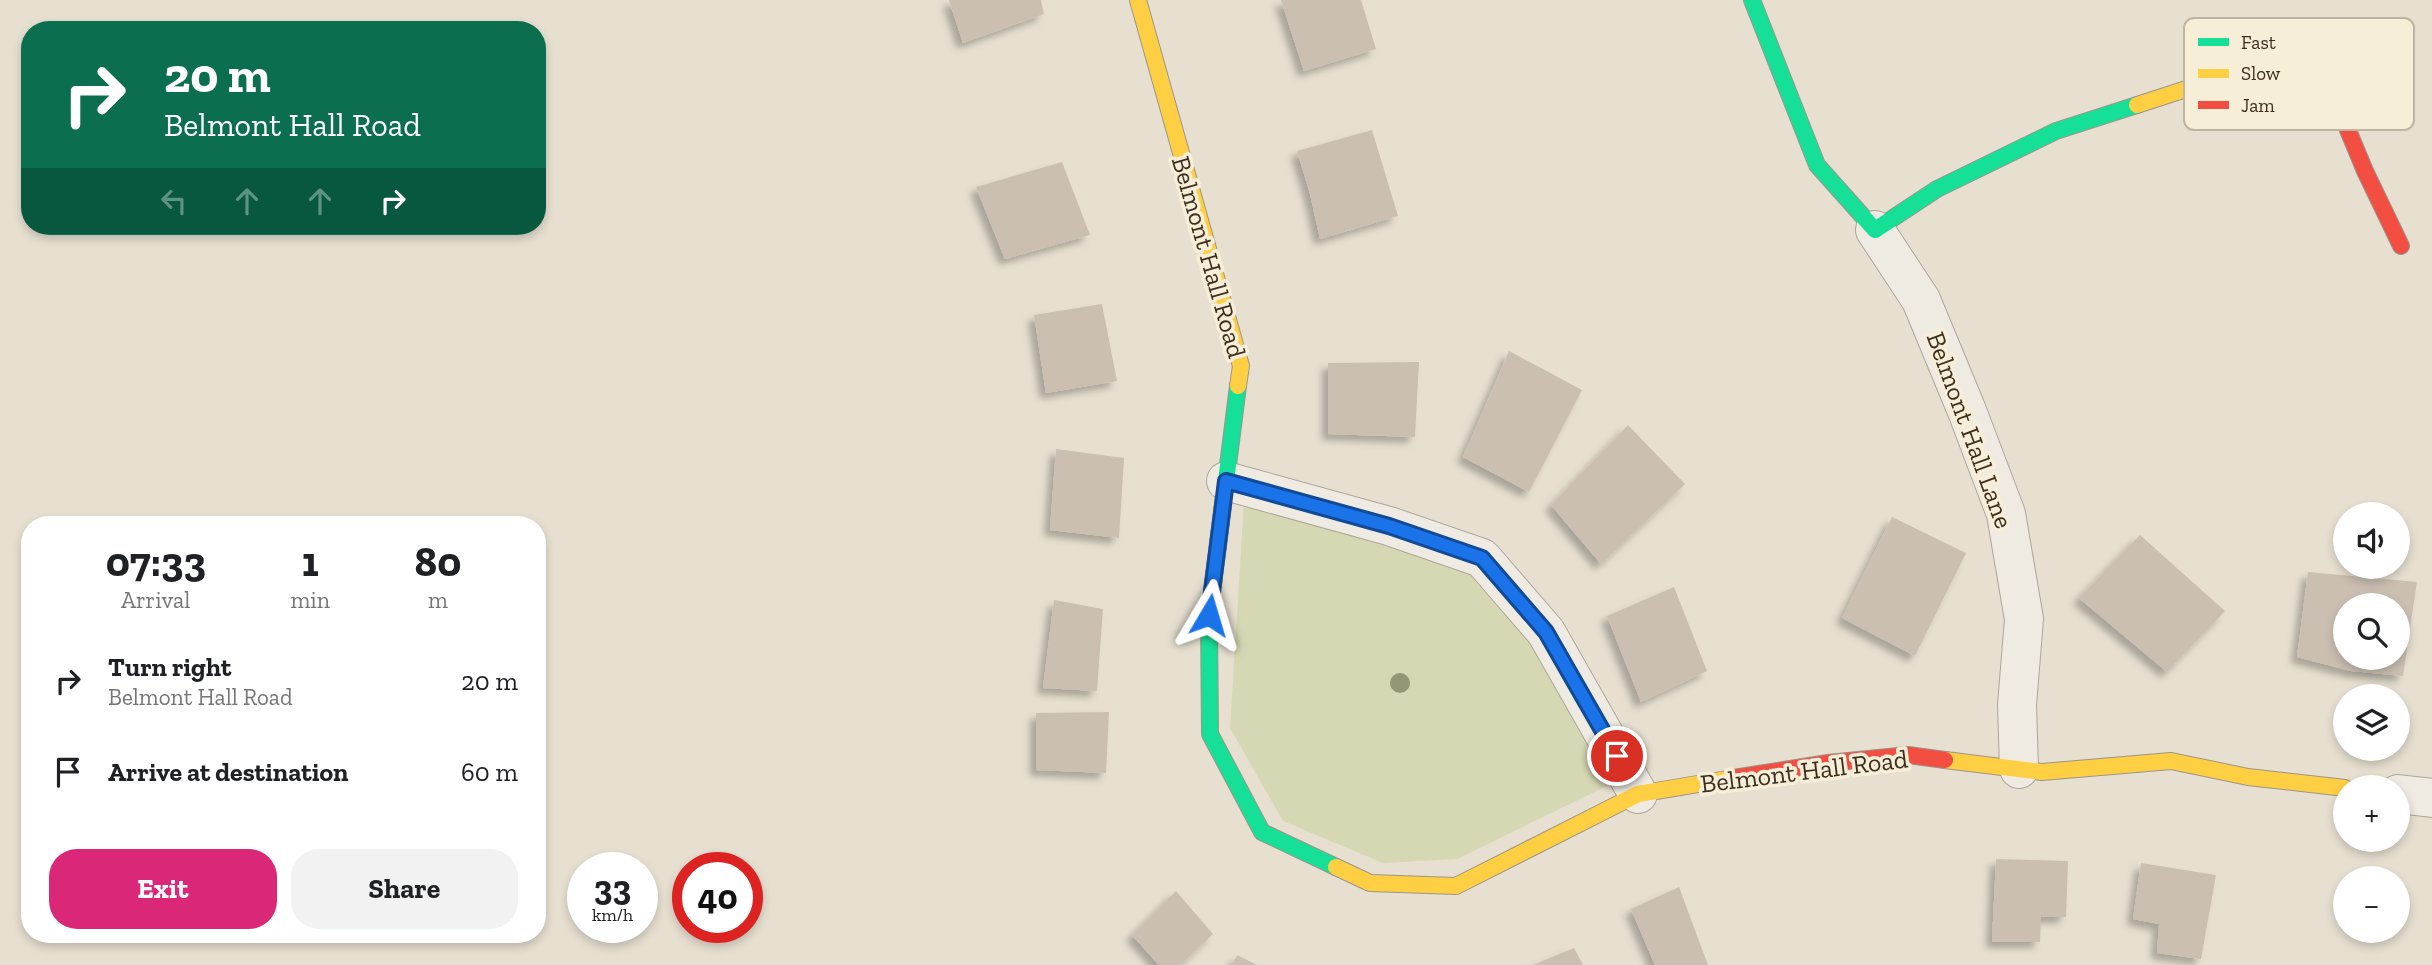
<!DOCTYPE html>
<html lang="en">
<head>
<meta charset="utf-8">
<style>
	body { margin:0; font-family:"Zilla Slab",serif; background:#f2f2f2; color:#202124; height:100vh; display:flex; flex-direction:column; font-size:26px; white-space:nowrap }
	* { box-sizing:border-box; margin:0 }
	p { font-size:23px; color:#757577 }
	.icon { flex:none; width:38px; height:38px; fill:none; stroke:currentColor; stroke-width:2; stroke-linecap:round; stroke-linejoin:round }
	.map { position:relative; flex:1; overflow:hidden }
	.sheet { position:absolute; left:21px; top:516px; width:525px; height:427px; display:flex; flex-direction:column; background:#fff; border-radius:28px; box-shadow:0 4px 10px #0003 }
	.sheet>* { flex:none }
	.guide { position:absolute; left:21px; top:21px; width:525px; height:214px; border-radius:28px; box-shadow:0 4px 10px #0003; background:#0b6e4f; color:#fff; overflow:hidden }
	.tools { position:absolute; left:2333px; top:502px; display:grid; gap:14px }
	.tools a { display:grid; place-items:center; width:77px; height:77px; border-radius:50%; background:#fff; box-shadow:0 4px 10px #0003; font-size:35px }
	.speed { position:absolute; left:567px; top:852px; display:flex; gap:14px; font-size:35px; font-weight:700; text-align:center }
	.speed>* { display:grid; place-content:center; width:91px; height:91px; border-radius:50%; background:#fff; box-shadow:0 4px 10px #0003; line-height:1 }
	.speed small { font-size:18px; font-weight:400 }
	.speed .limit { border:10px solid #d22; background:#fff; color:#111 }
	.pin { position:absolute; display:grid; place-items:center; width:60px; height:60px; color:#fff; margin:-30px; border:4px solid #fff; border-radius:50%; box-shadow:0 2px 7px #0007 }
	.me { position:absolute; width:77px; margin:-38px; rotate:7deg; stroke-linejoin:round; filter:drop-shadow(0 0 5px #0008) }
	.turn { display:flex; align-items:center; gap:24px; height:147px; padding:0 28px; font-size:32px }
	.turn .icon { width:91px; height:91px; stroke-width:2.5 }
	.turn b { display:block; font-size:49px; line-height:60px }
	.lanes { display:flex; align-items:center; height:66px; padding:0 28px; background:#0003; justify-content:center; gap:35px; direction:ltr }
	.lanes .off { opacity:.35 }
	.eta { display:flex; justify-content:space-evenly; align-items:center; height:119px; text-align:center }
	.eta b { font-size:42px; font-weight:700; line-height:49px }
	.action { display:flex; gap:14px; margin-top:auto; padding:14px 28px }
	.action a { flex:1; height:80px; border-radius:28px; background:#db2777; color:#fff; font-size:28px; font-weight:700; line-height:80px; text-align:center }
	.action a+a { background:#f2f2f2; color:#202124 }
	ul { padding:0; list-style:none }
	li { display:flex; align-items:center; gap:21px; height:91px; padding:0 28px }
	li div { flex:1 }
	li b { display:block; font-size:26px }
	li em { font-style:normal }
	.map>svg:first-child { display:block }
	.green { fill:#d6d7b3 }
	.building { fill:#cbbfb2; fill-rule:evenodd; filter:url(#shadow) }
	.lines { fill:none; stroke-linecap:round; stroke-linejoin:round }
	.street-casing { stroke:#ada599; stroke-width:40 }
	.fast-casing { stroke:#9c958a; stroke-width:18 }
	.slow-casing { stroke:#9c958a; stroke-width:18 }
	.jam-casing { stroke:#9c958a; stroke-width:18 }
	.street { stroke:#efebe3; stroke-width:38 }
	.fast { stroke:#16e098; stroke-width:16 }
	.slow { stroke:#ffcf43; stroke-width:16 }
	.jam { stroke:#f24e42; stroke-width:16 }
	.tree { fill:#929673 }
	.route-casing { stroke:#114b97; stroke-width:18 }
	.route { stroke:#1a73e8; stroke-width:12 }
	.labels { text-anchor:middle; stroke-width:7; stroke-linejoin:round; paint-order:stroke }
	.street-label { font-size:26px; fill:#3d2e20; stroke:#f7eed8 }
	.key { fill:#f7eed8; stroke:#bfb4a1; stroke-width:2 }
	.key-label { font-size:19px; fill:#3d2e20 }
</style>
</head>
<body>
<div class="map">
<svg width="2432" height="965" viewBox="0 0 2432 965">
	<defs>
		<filter id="shadow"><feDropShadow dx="-6" dy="6" stdDeviation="3.5" flood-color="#0004"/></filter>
	</defs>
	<rect width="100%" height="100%" fill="#e7e0d1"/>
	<path class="green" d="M1244 502 1477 566 1536 645 1613 783 1457 859 1383 863 1283 821 1230 728Z"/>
	<g class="building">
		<path d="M949 0H1041L1044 14 963 43Z"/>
		<path d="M1281 0H1361L1376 49 1304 71Z"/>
		<path d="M1372 130 1398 216 1320 239 1310 194 1297 151Z"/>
		<path d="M1062 162 1090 235 1005 259 976 187Z"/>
		<path d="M1102 304 1117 381 1046 393 1034 315Z"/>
		<path d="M1509 351 1582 390 1529 492 1463 457Z"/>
		<path d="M1419 362 1415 437 1328 434V363Z"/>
		<path d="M1628 425 1685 484 1601 564 1551 505Z"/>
		<path d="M1056 449 1124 458 1119 538 1050 530Z"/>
		<path d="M1892 517 1966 553 1915 656 1842 618Z"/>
		<path d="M2140 535 2225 611 2167 672 2079 598Z"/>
		<path d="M2308 572 2417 582 2403 676 2351 671 2297 657ZM2345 606H2398V658H2345Z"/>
		<path d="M1674 587 1707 671 1641 702 1607 616Z"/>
		<path d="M1054 600 1103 609 1097 691 1043 688Z"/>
		<path d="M1109 712 1106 773 1036 770V713Z"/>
		<path d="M1996 859 2068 861 2066 917H2041L2040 942H1992Z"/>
		<path d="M2141 863 2216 875 2201 959 2157 953 2159 924 2133 919Z"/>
		<path d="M1679 887 1708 965H1655L1631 909Z"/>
		<path d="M1176 891 1213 934 1181 965H1159L1132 935Z"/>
		<path d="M1574 948 1583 965H1533Z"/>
		<path d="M1237 955 1257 965H1232Z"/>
	</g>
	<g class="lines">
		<g class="street-casing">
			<g id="street">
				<path d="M1875 230 1921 300 1967 411 2006 514 2024 619 2017 705 2019 769"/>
				<path d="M1226 481 1389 526 1482 558 1546 632 1638 794"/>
				<path d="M2398 794 2432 798"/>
			</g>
		</g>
		<g class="fast-casing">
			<g id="fast">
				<path d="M1752 0 1817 165 1875 230 1937 189 2056 131 2137 105"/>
				<path d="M1238 386 1209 616 1210 734 1262 832 1336 867"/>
			</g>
		</g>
		<g class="slow-casing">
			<g id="slow">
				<path d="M1138 0 1241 366 1238 386"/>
				<path d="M2137 105 2223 77 2309 35 2323 70"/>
				<path d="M1945 760 2042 772 2171 761 2248 777 2345 788"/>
				<path d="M1336 867 1370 883 1456 886 1638 794 1733 778"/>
			</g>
		</g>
		<g class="jam-casing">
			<g id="jam">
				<path d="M2323 70 2365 171 2401 246"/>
				<path d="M1733 778 1828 763 1908 755 1945 760"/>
			</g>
		</g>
		<use href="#street" class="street"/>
		<use href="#fast" class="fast"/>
		<use href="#slow" class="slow"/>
		<use href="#jam" class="jam"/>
	</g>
	<circle class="tree" cx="1400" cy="683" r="10"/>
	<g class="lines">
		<g class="route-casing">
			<path id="route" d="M1209 615 1226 481 1389 526 1482 558 1546 632 1617 756"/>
		</g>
		<use href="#route" class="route"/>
	</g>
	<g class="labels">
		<g class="street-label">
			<text transform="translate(1209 257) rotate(74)" y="9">Belmont Hall Road</text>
			<text transform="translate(1970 430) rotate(70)" y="9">Belmont Hall Lane</text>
			<text transform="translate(1804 771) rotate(-7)" y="9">Belmont Hall Road</text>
		</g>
	</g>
	<rect x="2184" y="18" width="230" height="112" rx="10" class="key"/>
	<rect x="2198" y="38" width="31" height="8" fill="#16e098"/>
	<rect x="2198" y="69" width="31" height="9" fill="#ffcf43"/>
	<rect x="2198" y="101" width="31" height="8" fill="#f24e42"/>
	<g class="key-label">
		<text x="2241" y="49">Fast</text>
		<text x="2241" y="80">Slow</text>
		<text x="2241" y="112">Jam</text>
	</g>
</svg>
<div class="tools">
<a><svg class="icon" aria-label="sound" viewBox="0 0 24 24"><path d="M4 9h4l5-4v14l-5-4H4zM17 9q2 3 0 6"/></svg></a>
<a><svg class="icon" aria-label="search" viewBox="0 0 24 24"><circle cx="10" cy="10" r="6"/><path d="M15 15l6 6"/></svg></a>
<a><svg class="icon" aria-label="layers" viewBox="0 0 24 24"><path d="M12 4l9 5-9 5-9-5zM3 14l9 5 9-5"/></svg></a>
<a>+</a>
<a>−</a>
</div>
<div class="speed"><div>33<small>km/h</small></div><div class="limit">40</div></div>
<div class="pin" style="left:1617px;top:756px;background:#d93025"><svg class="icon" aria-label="arrive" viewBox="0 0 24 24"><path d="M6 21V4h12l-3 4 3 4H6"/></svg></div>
<svg class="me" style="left:1209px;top:615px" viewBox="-20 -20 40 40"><path d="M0-17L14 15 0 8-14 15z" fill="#1a73e8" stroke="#fff" stroke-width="4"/></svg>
<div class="guide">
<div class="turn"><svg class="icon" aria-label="right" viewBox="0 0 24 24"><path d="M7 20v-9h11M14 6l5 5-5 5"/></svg><div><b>20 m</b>Belmont Hall Road</div></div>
<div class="lanes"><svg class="icon off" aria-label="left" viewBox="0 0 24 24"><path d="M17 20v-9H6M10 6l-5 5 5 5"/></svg><svg class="icon off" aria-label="ahead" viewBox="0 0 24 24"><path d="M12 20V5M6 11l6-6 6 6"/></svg><svg class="icon off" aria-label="ahead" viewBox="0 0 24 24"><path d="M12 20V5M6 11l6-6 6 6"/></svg><svg class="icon" aria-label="right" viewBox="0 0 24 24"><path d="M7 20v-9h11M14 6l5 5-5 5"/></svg></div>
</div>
<section class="sheet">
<div class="eta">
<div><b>07:33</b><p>Arrival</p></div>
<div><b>1</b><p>min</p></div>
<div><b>80</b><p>m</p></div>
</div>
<ul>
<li><svg class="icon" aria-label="right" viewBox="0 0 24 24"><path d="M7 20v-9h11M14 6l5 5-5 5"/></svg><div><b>Turn right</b><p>Belmont Hall Road</p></div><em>20 m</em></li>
<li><svg class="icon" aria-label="arrive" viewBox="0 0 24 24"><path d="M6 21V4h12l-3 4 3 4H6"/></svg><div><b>Arrive at destination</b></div><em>60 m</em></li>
</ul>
<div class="action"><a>Exit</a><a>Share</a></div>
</section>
</div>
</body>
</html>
